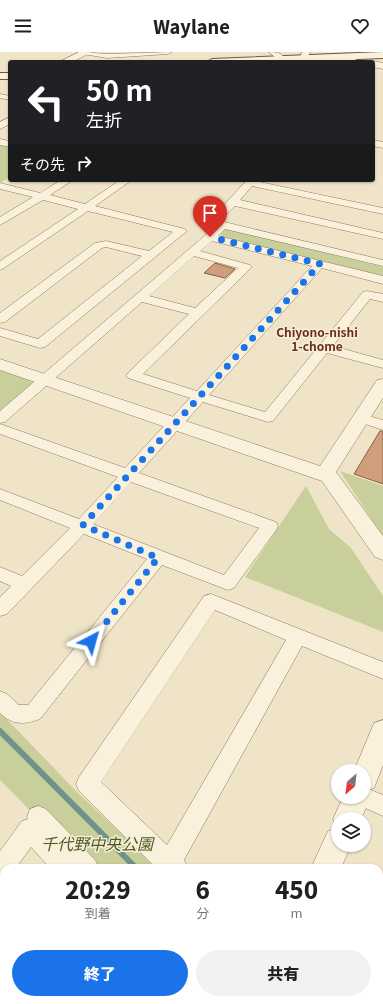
<!DOCTYPE html>
<html lang="ja">
<head>
<meta charset="utf-8">
<style>
	body { margin:0; font-family:Georgia,"Noto Sans JP",serif; background:#f2f2f2; color:#202124; height:100vh; display:flex; flex-direction:column; font-size:15px; white-space:nowrap }
	* { box-sizing:border-box; margin:0 }
	p { font-size:13px; color:#757577 }
	.icon { flex:none; width:22px; height:22px; fill:none; stroke:currentColor; stroke-width:2; stroke-linecap:round; stroke-linejoin:round }
	.map { position:relative; flex:1; overflow:hidden }
	.side { position:absolute; left:0px; top:812px; width:383px; height:140px; display:flex; flex-direction:column; background:#fff; border-radius:12px 12px 0 0; box-shadow:0 1px 3px #0004 }
	.side>* { flex:none }
	.hud { position:absolute; left:8px; top:8px; width:367px; height:122px; border-radius:4px; box-shadow:0 1px 3px #0004; background:#202124; color:#fff; overflow:hidden }
	.needle { width:26px; rotate:208deg }
	.fabs { position:absolute; left:331px; top:712px; display:grid; gap:8px }
	.fabs a { display:grid; place-items:center; width:40px; height:40px; border-radius:50%; background:#fff; box-shadow:0 1px 3px #0004; font-size:20px }
	.pin { position:absolute; display:grid; place-items:center; width:34px; height:34px; color:#fff; margin:-41px -17px; border-radius:50% 50% 50% 0; rotate:-45deg; box-shadow:0 0 4px #0007 }
	.pin .icon { rotate:45deg }
	.me { position:absolute; width:44px; margin:-22px; rotate:39deg; stroke-linejoin:round; filter:drop-shadow(0 0 3px #0008) }
	.turn { display:flex; align-items:center; gap:14px; height:84px; padding:0 12px; font-size:18px }
	.turn .icon { width:52px; height:52px; stroke-width:2.5 }
	.turn b { display:block; font-size:28px; line-height:34px }
	.then { display:flex; align-items:center; height:38px; padding:0 12px; background:#0003; gap:8px; font-size:15px }
	.eta { display:flex; justify-content:space-evenly; align-items:center; height:68px; text-align:center }
	.eta b { font-size:24px; font-weight:800; line-height:28px }
	.primary-button { display:flex; gap:8px; margin-top:auto; padding:8px 12px }
	.primary-button a { flex:1; height:46px; border-radius:24px; background:#1a73e8; color:#fff; font-size:16px; font-weight:800; line-height:46px; text-align:center }
	.primary-button a+a { background:#f2f2f2; color:#202124 }
	header { display:flex; justify-content:space-between; align-items:center; height:52px; padding:0 12px; background:#fff; font-size:18px; font-weight:800 }
	.map>svg:first-child { display:block }
	.green { fill:#c9cf9b }
	.lines { fill:none; stroke-linecap:round; stroke-linejoin:round }
	.stream { stroke:#6f938a; stroke-width:6 }
	.building { fill:#cf9f7d; stroke:#8d5f41 }
	.minor-casing { stroke:#8d765c; stroke-width:1 }
	.tertiary-casing { stroke:#8d765c; stroke-width:1 }
	.secondary-casing { stroke:#6f573f; stroke-width:2 }
	.minor { fill:#faf1dc; fill-rule:evenodd }
	.tertiary { fill:#faf1dc; fill-rule:evenodd }
	.secondary { fill:#faf1dc; fill-rule:evenodd }
	.route { stroke:#1a73e8; stroke-width:7; stroke-dasharray:0 12.6 }
	.labels { text-anchor:middle; stroke-width:3; stroke-linejoin:round; paint-order:stroke }
	.far-neighbourhood-label { font-size:12px; font-weight:bold; fill:#6b2e1e; stroke:#f7eed8 }
	.near-park-label { font-size:16px; font-style:italic; fill:#4d5a26; stroke:#f7eed8 }
</style>
</head>
<body>
<header><svg class="icon" aria-label="menu" viewBox="0 0 24 24"><path d="M4 6h16M4 12h16M4 18h16"/></svg>Waylane<svg class="icon" aria-label="heart" viewBox="0 0 24 24"><path d="M12 20l-8-8c-3-5 5-10 8-4 3-6 11-1 8 4z"/></svg></header>
<div class="map">
<svg width="383" height="952" viewBox="0 0 383 952">
	<rect width="100%" height="100%" fill="#f0e4c8"/>
	<g class="green">
		<path d="M0 92 10 94V125L0 131Z"/>
		<path d="M224 176 383 215V224L223 185 219 181Z"/>
		<path d="M0 317 35 330 0 361Z"/>
		<path d="M340 419 383 434V485Z"/>
		<path d="M306 434 329 477 351 496 383 544V580L245 525Z"/>
		<path d="M0 660 76 739 158 816H87L0 728Z"/>
	</g>
	<g class="lines">
		<path class="stream" d="M0 679 136 816"/>
	</g>
	<g class="building">
		<path d="M215 211 235 217 225 226 204 221Z"/>
		<path d="M380 379H383V432L354 422Z"/>
	</g>
	<g class="lines">
		<g class="minor-casing">
			<g id="minor">
				<path d="M82 0 107 2 172 0 168 2 107 6 83 2Z"/>
				<path d="M269 0C277 0 284 1 286 10H278L277 7Z"/>
				<path d="M302 0H310L307 8H301L300 6Z"/>
				<path d="M0 42 10 44V48L0 46Z"/>
				<path d="M10 65V72L0 77V70Z"/>
				<path d="M0 87 10 89V95L0 93Z"/>
				<path d="M373 88 383 90V96L373 94Z"/>
				<path d="M61 128H73L50 143 85 152 120 128H132L95 154 185 177 187 179 45 295 40 296 0 284V276L38 287 142 204 106 195 102 196 5 270 0 271V261L95 191 106 189 149 199 173 180 88 159 4 216 0 218V209L78 157 43 148 0 173V165L33 145 0 137V131L40 141Z"/>
				<path d="M250 128 383 156V162L252 134 240 148 383 181V187L235 154 220 169 383 208V214L225 177 218 184 383 224V232L322 216 209 343 265 360 363 240 367 239 383 242V250L370 247 333 294 383 308V316L327 301 273 369 268 370 203 350 139 421 276 470 278 474 276 478 234 536 228 538 162 513 40 667C24 673 12 673 0 661V639L7 642 19 653H28L147 507 84 482 7 562 0 564V545L11 534 0 529V515L22 524 70 476 0 448V437L79 467 118 425 0 382V372L125 416 190 346 128 326 126 323 189 262 142 250 5 370 0 371V359L215 175 209 173 208 171 209 169 246 129ZM212 189 312 214 197 339 143 322 252 215 250 213 200 199ZM194 204 238 216 195 256 149 244ZM131 430 259 476 224 523 93 472Z"/>
				<path d="M361 362 383 368V378L356 369 354 366 356 363Z"/>
				<path d="M211 542 383 610V627L302 594 184 808 188 816H156L79 739 76 732 79 725 204 544ZM215 558 286 588 167 793 101 730Z"/>
				<path d="M364 735 383 743V764L356 752 353 745H364Z"/>
				<path d="M38 754 46 757 95 808 99 816H50L31 795 16 816H4V829L0 831V799L22 769 28 767 27 765 30 757Z"/>
				<path d="M78 948H105L104 952H77Z"/>
				<path d="M213 948H243L244 952H214Z"/>
			</g>
		</g>
		<g class="tertiary-casing">
			<g id="tertiary">
				<path d="M79 0H92L72 10H59Z"/>
				<path d="M335 6 355 7 360 10H331L332 7Z"/>
				<path d="M373 9 383 11V17L373 15V10H370Z"/>
				<path d="M0 307 320 414 377 328 383 327V346L336 420 383 484V508L375 505 322 429 0 318Z"/>
				<path d="M383 668V713L374 736 368 738 371 745 361 767H338V793H351L341 816H311L328 779 337 776 333 767 343 745H364V719H354L374 671Z"/>
				<path d="M249 948H282L281 952H248Z"/>
			</g>
		</g>
		<g class="secondary-casing">
			<g id="secondary">
				<path d="M383 0V6L283 10H207L212 7Z"/>
				<rect x="0" y="21" width="10" height="6"/>
			</g>
		</g>
		<use href="#minor" class="minor"/>
		<use href="#tertiary" class="tertiary"/>
		<use href="#secondary" class="secondary"/>
	</g>
	<g class="lines">
		<path class="route" d="M91 589 158 506 83 473 320 212 210 185"/>
	</g>
	<g class="labels">
		<g class="far-neighbourhood-label">
			<text x="317" y="285">Chiyono-nishi<tspan x="317" dy="14">1-chome</tspan></text>
		</g>
		<g class="near-park-label">
			<text x="97" y="798">千代野中央公園</text>
		</g>
	</g>
</svg>
<div class="fabs">
<a><svg class="needle" viewBox="-14 -14 28 28"><path d="M0-13l5 13h-10z" fill="#e53935"/><path d="M0 13l5-13h-10z" fill="#757577"/></svg></a>
<a><svg class="icon" aria-label="layers" viewBox="0 0 24 24"><path d="M12 4l9 5-9 5-9-5zM3 14l9 5 9-5"/></svg></a>
</div>
<div class="pin" style="left:210px;top:185px;background:#d93025"><svg class="icon" aria-label="arrive" viewBox="0 0 24 24"><path d="M6 21V4h12l-3 4 3 4H6"/></svg></div>
<svg class="me" style="left:91px;top:589px" viewBox="-20 -20 40 40"><path d="M0-17L14 15 0 8-14 15z" fill="#1a73e8" stroke="#fff" stroke-width="4"/></svg>
<div class="hud">
<div class="turn"><svg class="icon" aria-label="left" viewBox="0 0 24 24"><path d="M17 20v-9H6M10 6l-5 5 5 5"/></svg><div><b>50 m</b>左折</div></div>
<div class="then">その先<svg class="icon" aria-label="right" viewBox="0 0 24 24"><path d="M7 20v-9h11M14 6l5 5-5 5"/></svg></div>
</div>
<section class="side">
<div class="eta">
<div><b>20:29</b><p>到着</p></div>
<div><b>6</b><p>分</p></div>
<div><b>450</b><p>m</p></div>
</div>
<div class="primary-button"><a>終了</a><a>共有</a></div>
</section>
</div>
</body>
</html>
